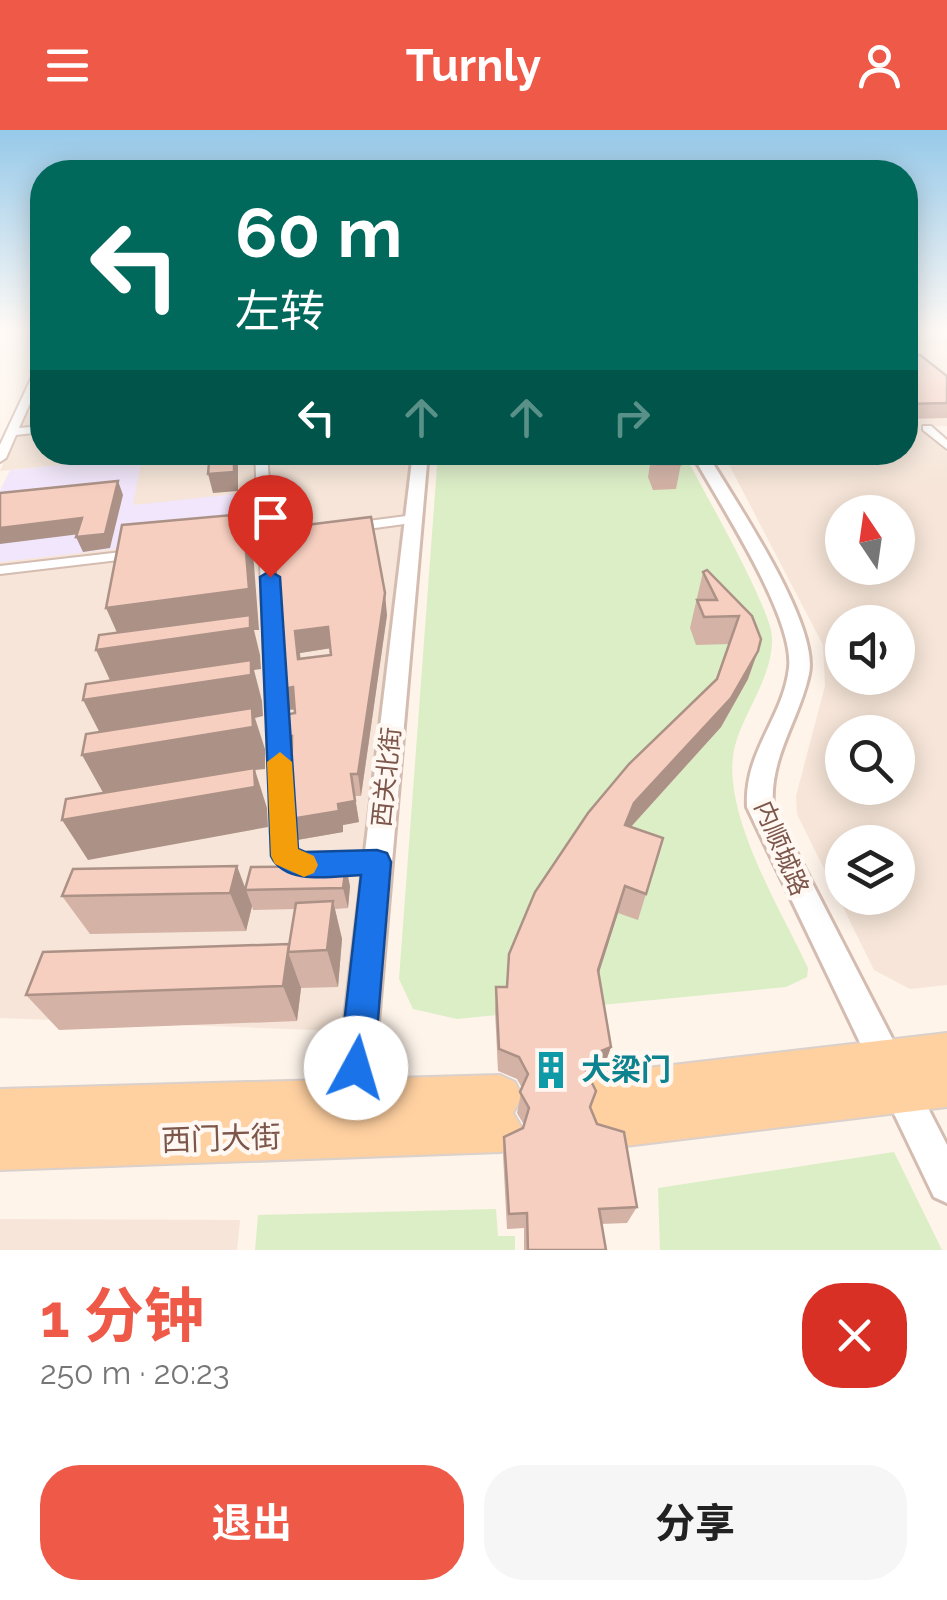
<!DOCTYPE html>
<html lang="zh">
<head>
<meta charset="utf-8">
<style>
	body { margin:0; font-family:Raleway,"Noto Sans SC",sans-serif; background:#f6f6f6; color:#222; height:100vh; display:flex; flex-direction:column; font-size:38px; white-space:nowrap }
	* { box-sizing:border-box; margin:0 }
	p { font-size:32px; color:#767676 }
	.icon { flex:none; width:55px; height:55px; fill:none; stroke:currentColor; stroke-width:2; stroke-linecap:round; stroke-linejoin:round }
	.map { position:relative; height:1120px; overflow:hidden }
	.sheet { display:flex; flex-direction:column; background:#fff; flex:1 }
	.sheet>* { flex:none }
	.guide { position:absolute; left:30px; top:30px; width:888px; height:305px; border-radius:40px; box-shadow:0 5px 25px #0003; background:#00695c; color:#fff; overflow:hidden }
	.needle { width:65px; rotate:347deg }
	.fabs { position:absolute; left:825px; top:365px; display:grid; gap:20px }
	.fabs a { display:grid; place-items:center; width:90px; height:90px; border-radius:50%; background:#fff; box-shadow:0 5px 25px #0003; font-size:50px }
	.pin { position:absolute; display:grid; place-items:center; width:85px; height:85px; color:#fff; margin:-102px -42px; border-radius:50% 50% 50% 0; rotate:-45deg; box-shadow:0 0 10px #0007 }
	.pin .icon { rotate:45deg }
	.me { position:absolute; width:110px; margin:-55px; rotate:6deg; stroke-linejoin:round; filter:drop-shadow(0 0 8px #0008) }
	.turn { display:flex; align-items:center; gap:35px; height:210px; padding:0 40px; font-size:45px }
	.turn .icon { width:130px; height:130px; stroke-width:2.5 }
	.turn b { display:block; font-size:70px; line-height:85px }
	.lanes { display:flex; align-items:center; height:95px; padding:0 40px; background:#0003; justify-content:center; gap:50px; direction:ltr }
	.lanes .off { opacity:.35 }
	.round { display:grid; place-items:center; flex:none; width:105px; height:105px; border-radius:40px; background:#f6f6f6 }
	.head { display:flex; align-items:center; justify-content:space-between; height:170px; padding:0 40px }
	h1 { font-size:60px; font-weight:700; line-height:75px; color:#ef5948 }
	.button { display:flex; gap:20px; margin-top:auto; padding:20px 40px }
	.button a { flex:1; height:115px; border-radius:40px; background:#ef5948; color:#fff; font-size:40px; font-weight:700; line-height:115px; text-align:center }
	.button a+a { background:#f6f6f6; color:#222 }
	header { display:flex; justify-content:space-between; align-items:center; height:130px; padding:0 40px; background:#ef5948; color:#fff; font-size:45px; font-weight:700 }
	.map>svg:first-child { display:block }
	.residential { fill:#f6e5d8; fill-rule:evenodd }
	.education { fill:#f1e6fb }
	.green { fill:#dbeec6 }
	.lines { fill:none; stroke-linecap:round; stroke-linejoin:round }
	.minor-casing { stroke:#d4bcb1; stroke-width:4 }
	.tertiary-casing { stroke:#d4bcb1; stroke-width:6 }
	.primary-casing { stroke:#dad0cc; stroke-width:4 }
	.minor { fill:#fff; fill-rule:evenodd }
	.tertiary { fill:#fff; fill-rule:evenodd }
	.primary { fill:#ffd0a0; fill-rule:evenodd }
	.wall { fill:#d4b2a5; fill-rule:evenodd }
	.shaded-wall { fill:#ac9186 }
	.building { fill:#f6cfc0; stroke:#ac9186; stroke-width:2.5; fill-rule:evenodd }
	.route { fill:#1a73e8; stroke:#114b97; stroke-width:2.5 }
	.slow { fill:#f59e0b }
	.labels { text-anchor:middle; stroke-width:9; stroke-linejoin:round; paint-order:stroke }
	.street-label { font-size:25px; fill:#7c564a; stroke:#fff8f2 }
	.near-culture-label { font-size:30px; font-weight:bold; fill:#0d838f; stroke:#fff8f2; text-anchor:start }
	.near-street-label { font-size:30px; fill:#7c564a; stroke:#fff8f2 }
</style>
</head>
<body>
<header><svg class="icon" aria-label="menu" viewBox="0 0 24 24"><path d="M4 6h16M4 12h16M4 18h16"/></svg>Turnly<svg class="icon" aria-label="person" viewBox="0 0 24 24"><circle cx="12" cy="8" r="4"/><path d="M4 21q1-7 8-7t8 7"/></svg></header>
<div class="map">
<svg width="947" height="1120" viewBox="0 0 947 1120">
	<rect width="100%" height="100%" fill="#fef4ea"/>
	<g class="residential">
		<path d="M905 200H947V296L920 297 947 322V855L910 859 874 840 797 684 796 666 825 556 823 515 723 323 905 322V238L919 237 905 225ZM842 382H898V438H842ZM842 492H898V548H842ZM842 602H898V658H842ZM842 712H898V768H842Z"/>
		<path d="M42 244V322L411 323 341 901 0 888V432L245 403V364L132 376 141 332 121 334V329L0 341Z"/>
		<path d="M0 1089 240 1090 237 1120H0Z"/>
	</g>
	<path class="education" d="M122 329V334L141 332 133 375 245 363V404L0 432V361L10 340Z"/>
	<g class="green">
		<path d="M438 323H684C701 357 772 479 772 508 773 544 748 576 737 609 714 673 781 779 808 838L807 847 786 857 457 889 413 879 399 849Z"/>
		<path d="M894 1022 942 1120H660L658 1058Z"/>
		<path d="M496 1079 498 1106H515V1120H255L258 1085Z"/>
	</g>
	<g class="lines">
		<g class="minor-casing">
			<g id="minor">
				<path d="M42 233V246L19 298 42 296V302L16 305 6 328 0 332V315L37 236Z"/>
				<path d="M923 296H931L947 310V319L923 300Z"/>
				<path d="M255 322H267L294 720 305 726 377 723 385 725 388 732 385 739 377 741C347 743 292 756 273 725Z"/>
				<path d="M414 385 421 389 419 392 353 401 346 397 353 393Z"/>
				<path d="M139 420 144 421V427L0 444V436Z"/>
			</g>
		</g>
		<g class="tertiary-casing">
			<g id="tertiary">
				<path d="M413 322H428L371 972 366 985 353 990 340 985 335 972Z"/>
				<path d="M691 322H706C733 368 820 494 809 544 799 591 769 627 773 677L947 1015V1073L934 1067 747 677C744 621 783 589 789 538 795 487 717 370 691 322Z"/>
			</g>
		</g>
		<g class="primary-casing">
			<g id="primary">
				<path d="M947 903V977L609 1018 593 1012 587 996 593 981 583 964 589 949 604 943Z"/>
				<path d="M500 945 515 952 522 967 513 983 523 1000 517 1016 501 1022 0 1040V959Z"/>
			</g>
		</g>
		<use href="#minor" class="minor"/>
		<use href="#tertiary" class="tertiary"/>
		<use href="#primary" class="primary"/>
	</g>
	<g class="wall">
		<path d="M905 225 947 246V288L905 289Z"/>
		<path d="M652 322 681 334 676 359 653 360 648 347Z"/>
		<path d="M273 399 387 485 361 666H355L359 692 343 695V702L297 710 291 689 295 583V579L288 580ZM330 518 331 525 300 529V523Z"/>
		<path d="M703 442 752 486 748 549 721 597 631 697 663 708 638 790 618 783 598 843 611 917 603 939 588 945 590 977 637 1077 627 1093 601 1094 606 1120H524V1098L507 1099 503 1025 504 1007 523 998 524 995 517 983 522 958 517 949 498 941 495 881 496 857H507L717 549 730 514 696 515 690 498Z"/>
		<path d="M350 756 348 778 335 779 342 809 338 857 301 858 297 891 59 900 26 865 290 814 295 779 253 780 252 776 246 801 90 804 62 766Z"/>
	</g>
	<g class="shaded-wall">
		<path d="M234 322 238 336V361L213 363 208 344Z"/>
		<path d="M118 351 123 365 110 418 83 422 76 407Z"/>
		<path d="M243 384 253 422 259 500H254L260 525 261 539 254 540 262 571 263 586 255 588 265 619V639L255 640 267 678 268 697 88 730 62 690 105 666 82 625 104 611 83 570 115 561 96 520 123 516 106 478Z"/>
		<path d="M82 388 88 403 0 414V398Z"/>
		<path d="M385 463 387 485 361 666 358 644Z"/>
		<path d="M328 497 332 518 300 523 302 551 298 529 295 501Z"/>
		<path d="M758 521 748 549 721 597 627 701 625 695 634 673Z"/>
		<path d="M293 557 298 579 288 580 283 559Z"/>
		<path d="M292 606V628L286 607Z"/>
		<path d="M351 644 359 692 343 695V702L297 710 291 689 338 674Z"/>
		<path d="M237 736 252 776 246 801 230 763Z"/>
		<path d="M346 736 350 756 348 778 343 758Z"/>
		<path d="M625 756 618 783 592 865 598 840Z"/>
		<path d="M333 771 342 809 338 857 327 820Z"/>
		<path d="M289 814 288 822 301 858 297 891 283 856Z"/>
		<path d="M611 917 603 939 588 946 586 941 594 924Z"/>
	</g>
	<g class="building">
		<path d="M905 225H920L947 246V273L905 274Z"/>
		<path d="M210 322H234V342L208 344Z"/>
		<path d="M652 322H675L681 334H657Z"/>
		<path d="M118 351 105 404 76 407 82 388 0 398V363Z"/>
		<path d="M243 384 249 459 106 478 122 395Z"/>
		<path d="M371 387 385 463 358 644H351L355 671 338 674 339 681 291 689 292 606 286 607 285 585 295 583 293 557 283 559 273 399ZM328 497 331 525 298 529 295 501Z"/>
		<path d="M707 440 752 486 761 509 758 521 731 568 634 673 625 695 663 708 646 764 625 756 598 840 611 917 594 924 586 941 596 961 590 977 597 994 624 1002 637 1077 599 1079 606 1120H528L527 1083 509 1084 504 1007 523 998 529 978 520 962 528 944 519 927 499 919 496 857H507L509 824 535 762 588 683 629 634 717 549 739 486 704 487 697 470H717L703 442Z"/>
		<path d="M250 485V498L96 520 99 505Z"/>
		<path d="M251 530V545L83 570 86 554Z"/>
		<path d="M252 578 253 597 82 625 86 604Z"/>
		<path d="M254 638 255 657 62 690 66 669Z"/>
		<path d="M237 736 230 763 62 766 73 739Z"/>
		<path d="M346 736 343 758 245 760 251 737Z"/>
		<path d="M333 771 327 820 288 822 296 773Z"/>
		<path d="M289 814 283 856 26 865 43 822Z"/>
	</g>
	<linearGradient id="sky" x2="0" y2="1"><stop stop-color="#96c9e9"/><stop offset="0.56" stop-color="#fffaf6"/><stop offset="1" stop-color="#fffaf6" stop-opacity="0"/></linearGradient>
	<rect width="947" height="357" fill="url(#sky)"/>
	<path class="route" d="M270 441 280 447 298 719 305 722 377 720 387 723 391 732 374 938 369 950 356 955 344 950 339 938 361 745C333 746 285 756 271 726L260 447Z"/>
	<path class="slow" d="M280 622 292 632 298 719 314 726 318 735 314 743 304 747 275 734 271 726 267 632Z"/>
	<defs>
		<g id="building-bare" transform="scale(3)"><path d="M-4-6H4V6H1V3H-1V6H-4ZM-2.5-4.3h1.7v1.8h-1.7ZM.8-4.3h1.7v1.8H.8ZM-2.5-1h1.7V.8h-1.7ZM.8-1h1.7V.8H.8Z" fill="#0f9aa8" stroke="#fff8f2" stroke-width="2.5" paint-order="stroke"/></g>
	</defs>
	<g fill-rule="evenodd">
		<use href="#building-bare" x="551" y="940"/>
	</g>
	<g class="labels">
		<g class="street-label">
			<text transform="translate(386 647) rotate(-84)" y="9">西关北街</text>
			<text transform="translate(782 718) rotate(67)" y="9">内顺城路</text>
		</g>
		<g class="near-culture-label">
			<text x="581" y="950">大梁门</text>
		</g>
		<g class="near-street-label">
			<text transform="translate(221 1009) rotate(-2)" y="10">西门大街</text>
		</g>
	</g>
</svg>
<div class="fabs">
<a><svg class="needle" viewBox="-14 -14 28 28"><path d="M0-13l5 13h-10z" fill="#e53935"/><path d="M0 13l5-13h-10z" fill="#767676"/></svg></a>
<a><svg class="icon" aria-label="sound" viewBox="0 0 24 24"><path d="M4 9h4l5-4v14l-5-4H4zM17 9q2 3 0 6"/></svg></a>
<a><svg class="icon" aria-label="search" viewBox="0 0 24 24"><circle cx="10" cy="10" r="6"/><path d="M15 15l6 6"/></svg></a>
<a><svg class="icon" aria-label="layers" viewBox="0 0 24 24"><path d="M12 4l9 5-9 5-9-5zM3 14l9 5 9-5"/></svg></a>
</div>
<div class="pin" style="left:270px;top:447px;background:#d93025"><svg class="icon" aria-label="arrive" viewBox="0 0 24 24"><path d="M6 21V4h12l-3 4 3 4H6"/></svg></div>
<svg class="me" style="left:356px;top:938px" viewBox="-20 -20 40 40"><circle r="19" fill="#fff"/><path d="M0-13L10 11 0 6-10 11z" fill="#1a73e8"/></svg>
<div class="guide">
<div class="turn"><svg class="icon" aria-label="left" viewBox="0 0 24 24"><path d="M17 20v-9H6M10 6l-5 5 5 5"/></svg><div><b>60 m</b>左转</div></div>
<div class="lanes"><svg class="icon" aria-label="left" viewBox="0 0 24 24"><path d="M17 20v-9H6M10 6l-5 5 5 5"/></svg><svg class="icon off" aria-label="ahead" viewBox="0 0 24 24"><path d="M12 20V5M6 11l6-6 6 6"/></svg><svg class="icon off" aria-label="ahead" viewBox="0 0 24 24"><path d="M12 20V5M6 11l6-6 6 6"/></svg><svg class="icon off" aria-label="right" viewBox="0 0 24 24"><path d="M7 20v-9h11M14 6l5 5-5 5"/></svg></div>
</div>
</div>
<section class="sheet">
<div class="head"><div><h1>1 分钟</h1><p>250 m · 20:23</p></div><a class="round" style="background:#d93025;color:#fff"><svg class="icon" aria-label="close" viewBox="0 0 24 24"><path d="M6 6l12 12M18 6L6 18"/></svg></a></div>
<div class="button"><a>退出</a><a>分享</a></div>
</section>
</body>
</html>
